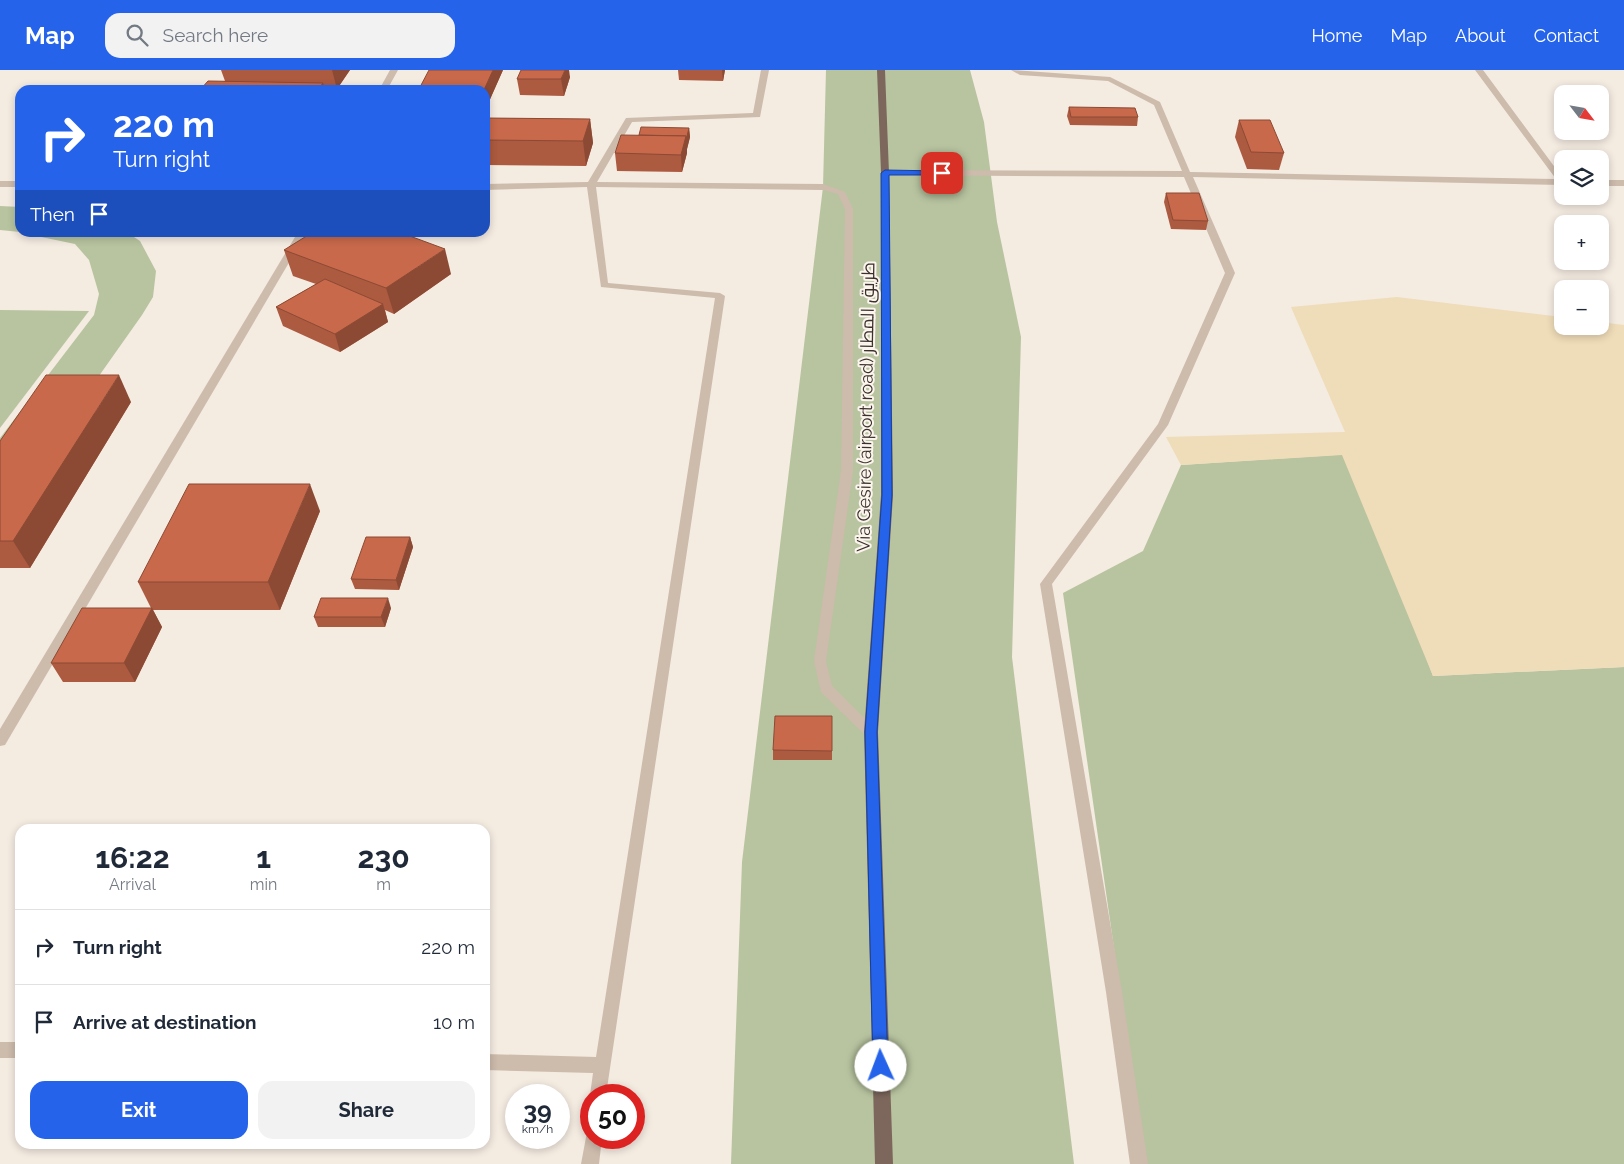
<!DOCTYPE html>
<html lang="en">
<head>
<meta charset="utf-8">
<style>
	body { margin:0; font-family:Raleway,Cairo,sans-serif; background:#f2f2f3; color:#1f2937; height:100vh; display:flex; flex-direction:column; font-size:19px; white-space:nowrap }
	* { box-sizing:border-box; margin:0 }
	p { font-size:16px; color:#747a83 }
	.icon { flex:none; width:28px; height:28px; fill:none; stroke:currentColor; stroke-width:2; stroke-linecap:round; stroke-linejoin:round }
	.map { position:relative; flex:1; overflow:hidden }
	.panel { position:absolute; left:15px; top:754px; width:475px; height:325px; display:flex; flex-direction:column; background:#fff; border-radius:15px; box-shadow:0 2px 8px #0003 }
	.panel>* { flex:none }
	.top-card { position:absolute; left:15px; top:15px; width:475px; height:152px; border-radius:15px; box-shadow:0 2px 8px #0003; background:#2563eb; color:#fff; overflow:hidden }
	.needle { width:32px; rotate:121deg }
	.tools { position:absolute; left:1554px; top:15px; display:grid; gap:10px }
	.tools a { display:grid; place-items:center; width:55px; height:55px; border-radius:10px; background:#fff; box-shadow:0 2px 8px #0003; font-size:25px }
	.speed { position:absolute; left:505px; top:1014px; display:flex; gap:10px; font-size:25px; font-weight:700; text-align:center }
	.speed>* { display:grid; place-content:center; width:65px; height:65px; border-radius:50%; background:#fff; box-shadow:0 2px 8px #0003; line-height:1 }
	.speed small { font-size:12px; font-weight:400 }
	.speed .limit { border:8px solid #d22; background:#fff; color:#111 }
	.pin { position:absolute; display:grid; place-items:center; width:42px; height:42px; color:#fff; margin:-21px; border-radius:10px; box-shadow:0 2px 8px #0006 }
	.me { position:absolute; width:55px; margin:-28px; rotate:358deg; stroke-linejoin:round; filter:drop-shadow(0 0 4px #0008) }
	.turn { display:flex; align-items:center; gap:18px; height:105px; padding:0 15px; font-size:22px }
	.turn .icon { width:65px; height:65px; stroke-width:2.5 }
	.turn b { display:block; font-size:35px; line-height:42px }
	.then { display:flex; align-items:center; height:48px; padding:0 15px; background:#0003; gap:10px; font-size:19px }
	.eta { display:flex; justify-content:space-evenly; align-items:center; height:85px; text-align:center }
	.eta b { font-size:30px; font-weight:700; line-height:35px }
	.primary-button { display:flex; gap:10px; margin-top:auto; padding:10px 15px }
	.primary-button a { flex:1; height:58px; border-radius:15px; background:#2563eb; color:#fff; font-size:20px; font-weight:700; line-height:58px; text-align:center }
	.primary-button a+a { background:#f2f2f3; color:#1f2937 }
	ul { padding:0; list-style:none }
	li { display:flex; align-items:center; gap:15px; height:75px; padding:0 15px; border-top:1px solid #e0e1e3 }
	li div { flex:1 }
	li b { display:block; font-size:19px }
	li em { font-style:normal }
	header { display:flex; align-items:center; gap:30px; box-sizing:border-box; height:70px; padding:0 25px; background:#2563eb; color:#fff }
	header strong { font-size:24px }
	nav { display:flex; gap:28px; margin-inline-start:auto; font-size:18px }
	.search { width:350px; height:45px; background:#f2f2f3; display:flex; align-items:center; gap:12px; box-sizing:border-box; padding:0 18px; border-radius:15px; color:#747a83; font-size:19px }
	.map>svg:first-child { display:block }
	.green { fill:#b8c4a0 }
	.sand { fill:#efdcb8 }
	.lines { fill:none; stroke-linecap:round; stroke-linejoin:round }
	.minor { fill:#cdbbac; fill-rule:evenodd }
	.major { fill:#7d675c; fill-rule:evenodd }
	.wall { fill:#ac5a40 }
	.shaded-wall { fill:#8c4a34 }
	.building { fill:#c8694b; stroke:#8c4a34 }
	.route { fill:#2563eb; stroke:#184099 }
	.labels { text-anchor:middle; stroke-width:4; stroke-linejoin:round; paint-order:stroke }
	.street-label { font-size:18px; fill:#3b302b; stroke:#fbf5ee }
</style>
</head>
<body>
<header>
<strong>Map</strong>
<div class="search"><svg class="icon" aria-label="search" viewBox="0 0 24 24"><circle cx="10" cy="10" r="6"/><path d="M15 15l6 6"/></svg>Search here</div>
<nav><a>Home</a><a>Map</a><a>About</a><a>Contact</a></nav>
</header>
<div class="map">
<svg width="1624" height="1094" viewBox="0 0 1624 1094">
	<rect width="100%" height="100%" fill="#f4ebe1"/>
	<g class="green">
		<path d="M826 0H970L984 52 997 152 1021 267 1012 587 1074 1094H731L742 792 823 117Z"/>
		<path d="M0 136 20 137V162L0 160Z"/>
		<path d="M22 163H128L140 171 156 201 153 227 142 245 0 446V368L94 245 99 224 89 190 75 174Z"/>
		<path d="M0 240 89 241 0 358Z"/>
		<path d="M1351 384 1433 606 1624 597V1094H1145L1063 523 1143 481 1181 395Z"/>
	</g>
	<path class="sand" d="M1397 227 1562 247V256H1600V252L1624 255V597L1433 606 1342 385 1181 395 1166 367 1345 362 1291 237Z"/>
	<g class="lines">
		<g class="minor">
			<path d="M390 0H398L387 20H379Z"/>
			<path d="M761 0H769L760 47 632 52 597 112 823 114 845 122 853 139V401L826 591 832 616 878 662 876 666 871 667 866 666 821 622 814 591 841 401 845 139 838 124 823 120 596 117 608 213 720 223 725 226 606 1025H591V1029L590 1025 593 1003 485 1000V984L596 987 715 228 601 217 587 117 485 120V114L588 112 626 48 753 43Z"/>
			<path d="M1011 0 1110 7 1160 32 1190 102 1556 109 1475 0H1483L1562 107V115L1193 107 1235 203 1168 355 1052 514 1122 922 1148 1094H1130L1106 922 1040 514 1158 354 1225 203 1184 107 882 105 881 103 885 100 1182 101 1154 35 1108 11 1020 5Z"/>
			<rect x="1600" y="110" width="24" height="6"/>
			<rect x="0" y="111" width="20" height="6"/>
			<path d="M298 162H307L5 675 0 676V659Z"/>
			<rect x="0" y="972" width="20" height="16"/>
			<path d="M591 1060V1068H602L599 1094H581L587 1062Z"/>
		</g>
		<path class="major" d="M877 0H885L889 103 893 425 878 662 893 1094H875L864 662 881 425V103Z"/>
	</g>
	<g class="wall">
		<path d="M221 0H350L337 19H325V20H200L225 11Z"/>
		<path d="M503 0 487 36H485V20H419V19Z"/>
		<path d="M678 0H725L723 11 679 10Z"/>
		<path d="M570 7 564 26 520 25 517 9Z"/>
		<path d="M1069 37 1138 47 1137 56 1070 55 1067 46Z"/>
		<path d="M485 48 590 49 593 73 586 96 485 95Z"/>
		<path d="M1239 50 1284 83 1279 100 1247 99 1235 67Z"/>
		<path d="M689 58 690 67 687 79V83L682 102 617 101 615 83 639 65Z"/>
		<path d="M1166 123 1208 151 1206 160 1171 159 1164 132Z"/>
		<path d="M284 180 451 204 394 244 385 240 388 252 340 282 283 256 276 237 316 214 293 206Z"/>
		<path d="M131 332 30 498H0V371Z"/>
		<path d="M320 441 280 540H153L162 557 135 612H63L51 593 151 538 138 512Z"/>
		<path d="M410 467 413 477 399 520 355 519 351 509Z"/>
		<path d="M391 538 385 557H318L314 547Z"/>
		<path d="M832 646V690H773V680Z"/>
	</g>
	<g class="shaded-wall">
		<path d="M332 0H350L337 19Z"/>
		<path d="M493 0H503L487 36 485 20H484Z"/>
		<path d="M565 0H569L570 7 564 26 561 9Z"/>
		<path d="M722 0H725L723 11Z"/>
		<path d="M323 13 325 20H318Z"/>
		<path d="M590 49 593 73 586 96 583 71Z"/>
		<path d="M689 58 690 67 687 79V83L682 102 681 85 686 66Z"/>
		<path d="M445 179 451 204 394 244 386 218Z"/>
		<path d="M383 234 388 252 340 282 335 264Z"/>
		<path d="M119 305 131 332 30 498 13 471Z"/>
		<path d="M310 414 320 441 280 540 268 512Z"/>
		<path d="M410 467 413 477 399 520 396 510Z"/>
		<path d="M388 528 391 538 385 557 381 547Z"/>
		<path d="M152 538 162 557 135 612 124 593Z"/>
	</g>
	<g class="building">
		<path d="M429 0H493L484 20 419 19Z"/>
		<path d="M521 0H565L561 9H517Z"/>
		<path d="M208 11 323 13 318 20H200Z"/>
		<path d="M1069 37 1135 38 1138 47H1071Z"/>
		<path d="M485 48 590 49 583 71 485 70Z"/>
		<path d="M1239 50H1270L1284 83 1251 82Z"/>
		<path d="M641 57 689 58 686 70V66L639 65Z"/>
		<path d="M621 65 686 66 681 85 615 83Z"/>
		<path d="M1166 123H1199L1208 151 1173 150Z"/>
		<path d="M313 162H399L445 179 386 218 284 180Z"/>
		<path d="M325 209 383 234 335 264 276 237Z"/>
		<path d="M46 305H119L13 471H0V371Z"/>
		<path d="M189 414H310L268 512H138Z"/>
		<path d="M366 467H410L396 510 351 509Z"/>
		<path d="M321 528H388L381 547H314Z"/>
		<path d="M82 538H152L124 593H51Z"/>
		<path d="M775 646H832V681L773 680Z"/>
	</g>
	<path class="route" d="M885 100 942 101 946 103 942 105H889L892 425 877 662 888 996 886 1001 881 1003 875 1001 873 996 865 662 882 425 881 103Z"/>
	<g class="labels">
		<g class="street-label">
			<text transform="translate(866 337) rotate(-89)" y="6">Via Gesire (airport road) طريق المطار</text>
		</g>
	</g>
</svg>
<div class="tools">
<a><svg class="needle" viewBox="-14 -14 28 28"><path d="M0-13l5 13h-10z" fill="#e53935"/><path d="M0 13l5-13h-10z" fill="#747a83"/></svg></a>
<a><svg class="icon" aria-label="layers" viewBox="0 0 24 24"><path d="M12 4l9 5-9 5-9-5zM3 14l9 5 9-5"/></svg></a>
<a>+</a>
<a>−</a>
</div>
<div class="speed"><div>39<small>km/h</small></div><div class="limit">50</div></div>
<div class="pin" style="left:942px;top:103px;background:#d93025"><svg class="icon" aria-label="arrive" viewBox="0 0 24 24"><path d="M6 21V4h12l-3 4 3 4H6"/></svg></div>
<svg class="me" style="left:881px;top:996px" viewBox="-20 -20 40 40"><circle r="19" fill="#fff"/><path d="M0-13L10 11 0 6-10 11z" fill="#2563eb"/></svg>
<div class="top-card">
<div class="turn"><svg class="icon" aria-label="right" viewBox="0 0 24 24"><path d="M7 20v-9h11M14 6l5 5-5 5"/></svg><div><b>220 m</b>Turn right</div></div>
<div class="then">Then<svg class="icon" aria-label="arrive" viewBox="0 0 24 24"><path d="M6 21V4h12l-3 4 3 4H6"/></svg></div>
</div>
<section class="panel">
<div class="eta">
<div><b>16:22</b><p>Arrival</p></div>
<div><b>1</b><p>min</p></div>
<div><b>230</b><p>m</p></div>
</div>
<ul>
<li><svg class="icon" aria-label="right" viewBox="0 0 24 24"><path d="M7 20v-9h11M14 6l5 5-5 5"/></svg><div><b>Turn right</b></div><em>220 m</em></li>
<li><svg class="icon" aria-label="arrive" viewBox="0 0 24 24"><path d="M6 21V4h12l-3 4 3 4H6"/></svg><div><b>Arrive at destination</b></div><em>10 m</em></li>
</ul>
<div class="primary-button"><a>Exit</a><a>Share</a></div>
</section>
</div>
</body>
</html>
